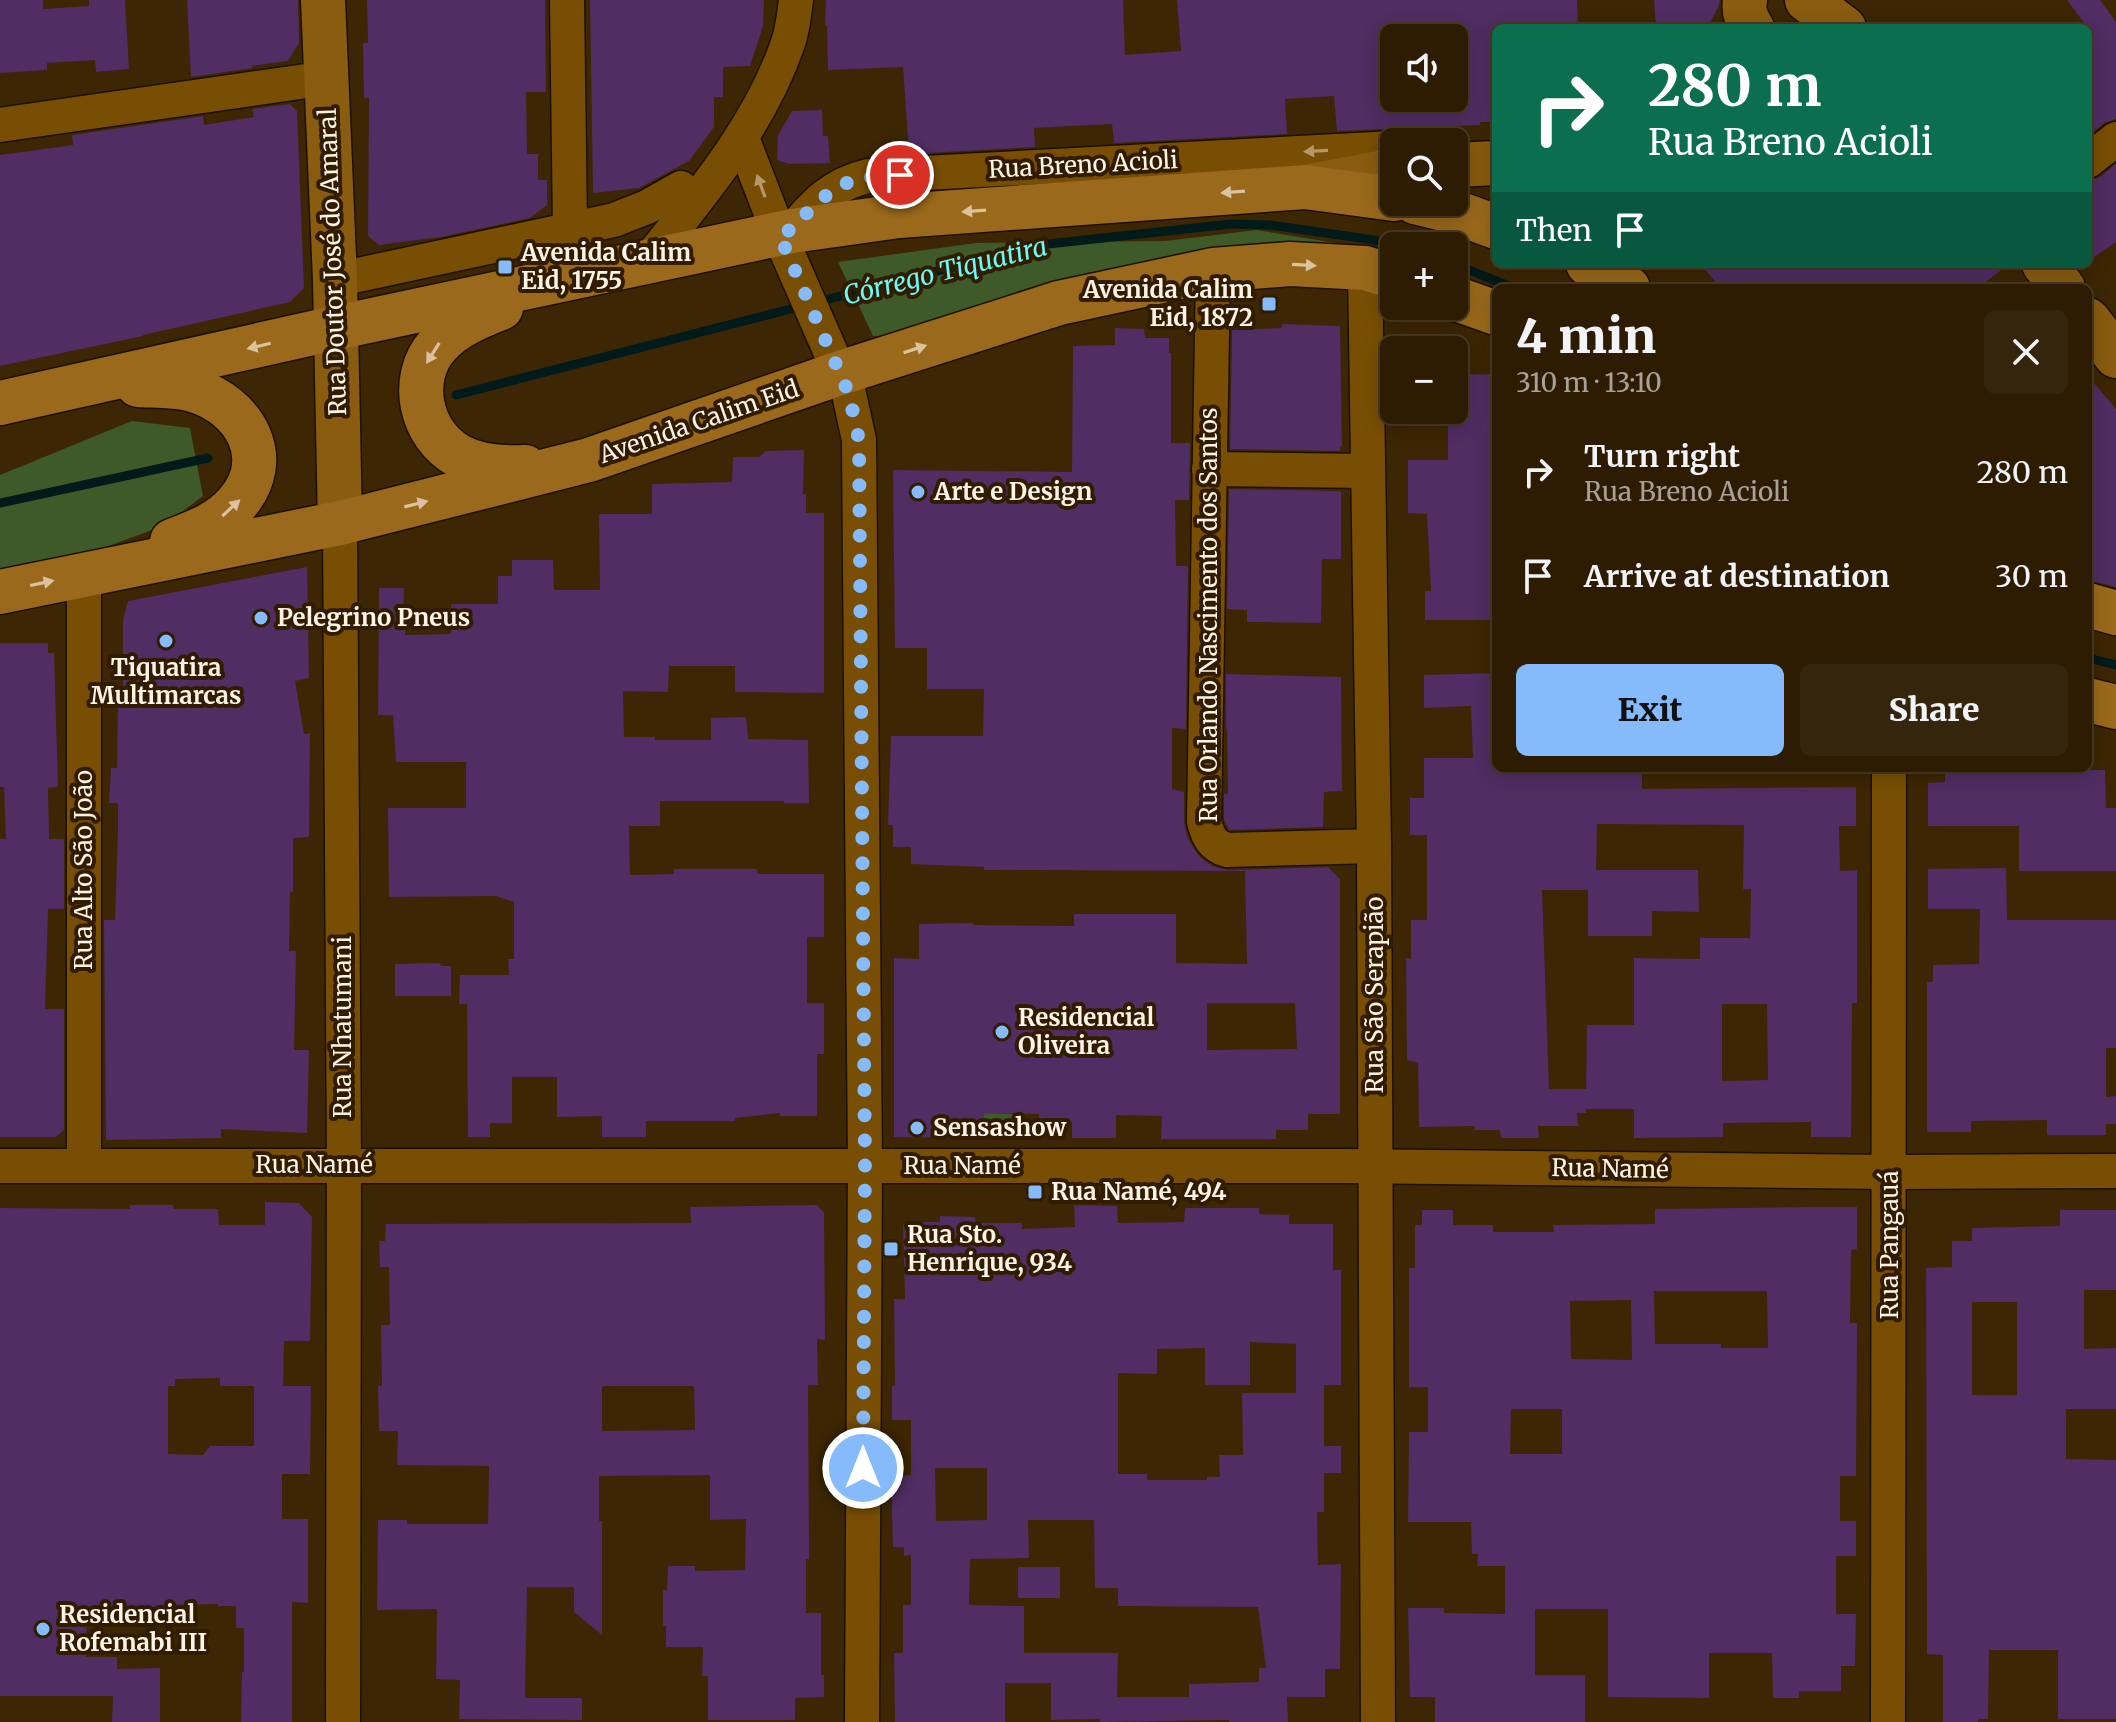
<!DOCTYPE html>
<html lang="en">
<head>
<meta charset="utf-8">
<style>
	body { margin:0; font-family:Merriweather,serif; background:#35250c; color:#f1f3f6; height:100vh; display:flex; flex-direction:column; font-size:30px; white-space:nowrap }
	* { box-sizing:border-box; margin:0 }
	p { font-size:26px; color:#a7a199 }
	.icon { flex:none; width:44px; height:44px; fill:none; stroke:currentColor; stroke-width:2; stroke-linecap:round; stroke-linejoin:round }
	.map { position:relative; flex:1; overflow:hidden }
	.details { position:absolute; left:1492px; top:284px; width:600px; height:488px; display:flex; flex-direction:column; background:#2d1c02; border-radius:12px; box-shadow:0 4px 20px #0003,0 0 0 2px #483a24 }
	.details>* { flex:none }
	.top-card { position:absolute; left:1492px; top:24px; width:600px; height:244px; border-radius:12px; box-shadow:0 4px 20px #0003,0 0 0 2px #483a24; background:#0b6e4f; color:#fff; overflow:hidden }
	.buttons { position:absolute; left:1380px; top:24px; display:grid; gap:16px }
	.buttons a { display:grid; place-items:center; width:88px; height:88px; border-radius:12px; background:#2d1c02; box-shadow:0 4px 20px #0003,0 0 0 2px #483a24; font-size:40px }
	.pin { position:absolute; display:grid; place-items:center; width:68px; height:68px; color:#fff; margin:-34px; border:4px solid #fff; border-radius:50%; box-shadow:0 2px 8px #0007 }
	.me { position:absolute; width:88px; margin:-44px; rotate:0deg; stroke-linejoin:round; filter:drop-shadow(0 0 6px #0008) }
	.turn { display:flex; align-items:center; gap:28px; height:168px; padding:0 24px; font-size:36px }
	.turn .icon { width:104px; height:104px; stroke-width:2.5 }
	.turn b { display:block; font-size:56px; line-height:68px }
	.then { display:flex; align-items:center; height:76px; padding:0 24px; background:#0003; gap:16px; font-size:30px }
	.round { display:grid; place-items:center; flex:none; width:84px; height:84px; border-radius:12px; background:#35250c }
	.summary { display:flex; align-items:center; justify-content:space-between; height:136px; padding:0 24px }
	h1 { font-size:48px; font-weight:800; line-height:60px }
	.cta { display:flex; gap:16px; margin-top:auto; padding:16px 24px }
	.cta a { flex:1; height:92px; border-radius:12px; background:#85bbfb; color:#111; font-size:32px; font-weight:800; line-height:92px; text-align:center }
	.cta a+a { background:#35250c; color:#f1f3f6 }
	ul { padding:0; list-style:none }
	li { display:flex; align-items:center; gap:24px; height:104px; padding:0 24px }
	li div { flex:1 }
	li b { display:block; font-size:30px }
	li em { font-style:normal }
	.map>svg:first-child { display:block }
	.green { fill:#3e5a29 }
	.lines { fill:none; stroke-linecap:round; stroke-linejoin:round }
	.stream { stroke:#001b1a; stroke-width:9 }
	.building { fill:#502d62; fill-rule:evenodd }
	.street-casing { stroke:#1e1001; stroke-width:37 }
	.secondary-casing { stroke:#1e1001; stroke-width:47 }
	.primary-casing { stroke:#1e1001; stroke-width:47 }
	.street { stroke:#784e04; stroke-width:34 }
	.secondary { stroke:#895c10; stroke-width:44 }
	.primary { stroke:#9a691b; stroke-width:44 }
	.oneway { fill:#b4986a }
	.oneway2 { fill:#dac3a0 }
	.route { stroke:#85bbfb; stroke-width:14; stroke-dasharray:0 25.2 }
	.poi-dot { fill:#85bbfb; stroke:#321c00; stroke-width:3 }
	.labels { text-anchor:middle; stroke-width:8; stroke-linejoin:round; paint-order:stroke }
	.street-label { font-size:24px; fill:#fdf3e7; stroke:#321c00 }
	.poi-label { font-size:24px; font-weight:bold; fill:#fdf3e7; stroke:#321c00; text-anchor:start }
	.water-label { font-size:26px; font-style:italic; fill:#68faf6; stroke:#321c00 }
</style>
</head>
<body>
<div class="map">
<svg width="2116" height="1722" viewBox="0 0 2116 1722">
	<rect width="100%" height="100%" fill="#3c2603"/>
	<g class="green">
		<path d="M1257 230 1384 251 927 336H873L838 262 976 243 1165 241Z"/>
		<path d="M132 421 190 428 203 496 163 526 106 547 0 572V475Z"/>
		<path d="M984 1113 1020 1114V1138H984Z"/>
	</g>
	<g class="lines">
		<g class="stream">
			<path d="M1454 264 1514 288"/>
			<path d="M817 302 1039 245 1231 224 1270 225 1374 240 1395 246"/>
			<path d="M456 395 802 306"/>
			<path d="M0 503 208 458"/>
			<path d="M2088 658 2116 665"/>
		</g>
	</g>
	<g class="building">
		<path d="M0 0H43V9L89 6V0H125L129 69 96 72 95 60 47 63V70L0 73Z"/>
		<path d="M187 0H298L299 43 288 61 251 66 253 68 191 77Z"/>
		<path d="M367 0H545L546 92H526L527 154H538V180H547V205L530 218 441 237 379 245 368 236 369 98H364L363 43H368Z"/>
		<path d="M590 0H764L763 26 750 66 723 67V97H714V127L689 161 639 188 593 193Z"/>
		<path d="M826 0H1123L1125 55 1181 51 1177 0H1577L1578 28H1495L1496 122H1480V125L1337 131 1334 96 1285 99 1287 134 1114 143 1112 124 1091 125 1034 128 1035 147 909 154 903 67 828 70 827 26H825ZM1394 38H1454V98H1394Z"/>
		<path d="M1654 0H1720L1719 5 1710 23 1656 27Z"/>
		<path d="M2067 0H2100L2116 22V119L2104 123 2088 136V28Z"/>
		<path d="M290 104 297 111 304 288 290 302 143 335V336L0 366V155L73 145 72 135 203 116 204 125 254 117 252 109Z"/>
		<path d="M822 110 823 136H828L830 163 789 164 777 160 778 135 792 111Z"/>
		<path d="M2116 164V242L2088 261V181L2100 177Z"/>
		<path d="M1700 264H2009L1978 288H1721Z"/>
		<path d="M1282 324 1340 326 1342 447H1340V451L1230 449 1232 330 1282 328Z"/>
		<path d="M1115 328 1144 329 1145 338H1169V353H1171V443H1190L1189 500H1175L1176 566H1188L1186 729 1172 728V789L1184 792V822L1188 839 1199 856 1212 866 1228 870 1328 867 1340 879V1114H1308V1130H1276V1139H1161L1162 1116 1116 1115V1138H1072V1122H1039V1114L984 1113V1138L894 1137V958L919 959V924L973 923V925L1074 926V914H1176V963L1247 964 1245 871 984 870V867L911 864V847H893V825H888L891 736H983L984 689H927V648H895L893 470 1072 472 1073 346 1115 345ZM1207 1003H1295L1297 1049 1207 1050Z"/>
		<path d="M1496 374V620H1425V591H1431L1427 514 1408 513V460H1448V414H1454V375Z"/>
		<path d="M2088 376 2116 409V587L2088 580Z"/>
		<path d="M804 450 803 494H806V513H824V693L735 692V666H669L668 692 623 691 624 737H655V740H711V718L746 717 748 739 808 740 809 803H784V801H660V826H629L630 875 674 874V869H757L758 874H824V937H807V1003H824V1054H817V1116H780V1113L735 1118V1121H646V1137H602V1116L557 1117V1077H512V1123H490V1137H468L467 1004H459L460 975H509L508 959H514V902L496 896 389 897 388 808H466V762H396L393 715H378L379 588H404L403 624H406L405 635 451 634V604H498V576H512V560H553L554 590H600L599 514H652V484L732 482 733 457H759L766 451Z"/>
		<path d="M1229 489 1341 491V559H1322L1321 623 1247 622V610L1227 609Z"/>
		<path d="M307 567 309 678 295 681 304 734 310 733 309 837 293 838V892H290L289 951H296L294 1050H309L307 1133 221 1129V1138L106 1140 104 920H115L118 829V803H109L111 768H117L118 698H123V620L128 601Z"/>
		<path d="M0 643H48V653H54L58 787 48 788 49 839H64V909H48L45 1009H64V1130L56 1137H0V839H6L4 787H0Z"/>
		<path d="M1496 673V768H1642V789L1856 787V826H1839L1840 871 1857 870V1003H1852L1851 1137H1811V1122L1723 1123V1137L1634 1138V1109H1586V1113H1577L1578 1126H1538L1539 1138H1501L1500 1130H1474L1475 1126 1419 1127 1418 1063 1407 1060 1406 958 1411 959V920H1427V835H1410V798H1424V758H1473L1471 706 1424 708V675ZM1597 824 1744 825 1743 889H1751L1750 938H1700V959L1634 958V1025H1587L1586 1093V1089H1549L1542 890H1588V936H1652V911L1699 912 1698 870H1596ZM1722 1004H1767L1768 1080 1722 1081Z"/>
		<path d="M1226 674 1341 677 1342 791 1324 792 1323 827 1230 830 1228 828 1224 819V794H1228L1227 729H1226Z"/>
		<path d="M1945 768H2090V770H2105L2106 808H2116V871H2019V826H1928V783L1945 782Z"/>
		<path d="M2006 868 2007 920H2116V1048H2106V1097L2116 1096V1124H2106V1135H2047V1120L1971 1121V1132H1927V982H1933V965L1979 964 1980 909H1928V869Z"/>
		<path d="M440 963 441 966H451V996H395V964Z"/>
		<path d="M265 1202 299 1203 312 1217 310 1341H284L283 1386H311L310 1474H282V1519H308V1603L292 1602V1722H241L242 1672H244V1628H236V1606H218V1604L167 1605V1607H87L86 1657H117V1669L160 1668V1722H112L113 1696H0V1208L130 1209V1205H173L174 1209H218L219 1225H265ZM220 1378V1386H254V1446H210L203 1455 168 1454V1386H175V1379Z"/>
		<path d="M817 1205 824 1213 825 1340 817 1339 818 1385H808L809 1559H806V1613H821V1675H824V1697L795 1698V1720H708V1676H702L703 1647H666V1626H663V1590H667L668 1566H695V1571L745 1570 746 1519 710 1520V1475L599 1476V1521H602V1635L574 1612V1587H527L525 1698H582V1720L459 1719 460 1680 436 1679 437 1609 377 1610 378 1520H407V1524H488L489 1466 397 1465 398 1431H379L378 1386H382L381 1325H390L389 1267H380L379 1241H385L386 1224 691 1223 690 1207ZM602 1386H694L695 1430 602 1431Z"/>
		<path d="M1074 1205 1117 1206 1118 1223 1184 1222 1185 1208H1259V1214L1289 1215V1224H1333V1270H1341V1385H1324V1446H1341V1473H1324V1512H1317L1318 1565 1341 1564 1340 1669H1325V1697H1287L1288 1722H1229V1720L1100 1722 1099 1719 1051 1720V1683H1005V1722H895L894 1653H903V1605H911V1555L904 1556V1547H893L892 1515V1476L911 1475V1420H892V1386H895L894 1299H905L903 1225H917V1222H940V1216L975 1217 976 1223H1022V1229L1075 1227ZM1250 1342 1296 1344V1393H1242L1243 1455H1219L1220 1477H1207V1480H1147V1474H1118V1373L1157 1374V1349L1205 1348V1385H1250ZM935 1468H987V1520L936 1521ZM1028 1520H1094L1095 1588H1118V1606L1258 1607 1266 1668H1259V1682L1189 1684V1697H1117L1118 1653H1024V1606L969 1605 970 1559 1029 1558Z"/>
		<path d="M1811 1207H1857V1249L1851 1250 1850 1323H1857L1856 1476H1840V1521H1856V1556H1836V1614H1856L1855 1666H1841V1691H1799V1698H1773L1772 1653H1709V1698L1608 1697V1609H1535V1675H1585V1722H1435V1697H1410L1408 1608H1444V1613L1505 1614V1566H1477L1478 1554H1472L1471 1522H1408L1409 1432H1428V1387H1409V1268H1415V1225H1422V1210H1453V1225H1493V1232H1554L1553 1225 1655 1224V1209ZM1654 1291H1767L1768 1348H1721V1344H1655ZM1631 1300 1632 1360 1571 1359 1570 1301ZM1511 1409H1562V1454H1510Z"/>
		<path d="M2060 1210H2116V1290H2084V1349L2116 1348V1409H2066V1459L2116 1460V1719H2058V1650H1989L1988 1719H1978V1722H1943V1655L1927 1654 1926 1268 1952 1267V1241H1972V1228L2060 1226ZM1972 1302H2017V1395H1972Z"/>
		<rect x="1018" y="1567" width="42" height="31"/>
	</g>
	<g class="lines">
		<g class="street-casing">
			<g id="street">
				<path d="M567 0 570 229"/>
				<path d="M0 125 327 78"/>
				<path d="M742 138 779 234 849 394 859 440 865 1165 862 1722"/>
				<path d="M2088 161 2116 139"/>
				<path d="M792 231C814 204 833 184 868 176L1394 148"/>
				<path d="M648 261C702 194 760 125 788 43 793 29 794 14 796 0"/>
				<path d="M1365 268 1374 846 1378 1722"/>
				<path d="M1213 270 1204 822C1208 836 1212 846 1227 850L1374 846"/>
				<path d="M335 280 614 220 647 207 681 188"/>
				<path d="M1209 469 1368 471"/>
				<path d="M340 523 344 1165 343 1722"/>
				<path d="M84 574V1165"/>
				<path d="M0 1166H1346L1890 1172 2116 1171"/>
				<path d="M1888 1722 1889 768"/>
			</g>
		</g>
		<g class="secondary-casing">
			<g id="secondary">
				<path d="M323 0 335 280 340 523"/>
				<path d="M1745 0C1743 11 1746 19 1752 28"/>
				<path d="M1807 0 1844 28"/>
				<path d="M1454 165 1496 163"/>
				<path d="M1310 186 1394 170"/>
				<path d="M2044 264 2063 288"/>
				<path d="M2088 320 2116 356"/>
			</g>
		</g>
		<g class="primary-casing">
			<g id="primary">
				<path d="M1415 202 1452 211 1496 227"/>
				<path d="M1588 264 1628 288"/>
				<path d="M1454 298 1496 313"/>
				<path d="M501 308C478 317 455 326 438 345 408 378 420 435 459 456 479 467 502 468 525 467"/>
				<path d="M138 385C156 386 175 385 193 390 245 405 276 459 236 504 220 523 195 532 172 541"/>
				<path d="M0 403 335 328 792 231 899 216 1305 187 1394 199"/>
				<path d="M0 592 340 523 589 460 840 373 1059 303 1213 270 1290 264 1365 268 1394 277"/>
				<path d="M2088 605 2116 613"/>
				<path d="M2088 700 2116 707"/>
			</g>
		</g>
		<use href="#street" class="street"/>
		<use href="#secondary" class="secondary"/>
		<use href="#primary" class="primary"/>
	</g>
	<defs><path id="oneway-solid" d="M-6-.8H1V-3.2L6.5 0L1 3.2V.8H-6Z" transform="scale(2)"/></defs>
	<g class="oneway">
		<use href="#oneway-solid" transform="translate(1316 151) rotate(177)"/>
		<use href="#oneway-solid" transform="translate(761 186) rotate(-110)"/>
	</g>
	<g class="oneway2">
		<use href="#oneway-solid" transform="translate(1233 192) rotate(176)"/>
		<use href="#oneway-solid" transform="translate(974 211) rotate(176)"/>
		<use href="#oneway-solid" transform="translate(1304 265) rotate(3)"/>
		<use href="#oneway-solid" transform="translate(259 346) rotate(167)"/>
		<use href="#oneway-solid" transform="translate(915 349) rotate(-18)"/>
		<use href="#oneway-solid" transform="translate(433 353) rotate(122)"/>
		<use href="#oneway-solid" transform="translate(416 504) rotate(-14)"/>
		<use href="#oneway-solid" transform="translate(231 508) rotate(-43)"/>
		<use href="#oneway-solid" transform="translate(42 583) rotate(-12)"/>
	</g>
	<g class="lines">
		<path class="route" d="M863 1468 865 1165 859 440 849 394 779 234C797 229 795 224 808 212 841 179 855 177 900 175"/>
	</g>
	<g class="poi-dot">
		<rect x="497" y="259" width="16" height="16" rx="4"/>
		<rect x="1261" y="296" width="16" height="16" rx="4"/>
		<circle cx="918" cy="492" r="8"/>
		<circle cx="261" cy="618" r="8"/>
		<circle cx="166" cy="641" r="8"/>
		<circle cx="1002" cy="1032" r="8"/>
		<circle cx="917" cy="1128" r="8"/>
		<rect x="1027" y="1184" width="16" height="16" rx="4"/>
		<rect x="883" y="1241" width="16" height="16" rx="4"/>
		<circle cx="43" cy="1629" r="8"/>
	</g>
	<g class="labels">
		<g class="street-label">
			<text transform="translate(1083 165) rotate(-3)" y="8">Rua Breno Acioli</text>
			<text transform="translate(333 262) rotate(-92)" y="8">Rua Doutor José do Amaral</text>
			<text transform="translate(699 422) rotate(-19)" y="8">Avenida Calim Eid</text>
			<text transform="translate(1209 615) rotate(-90)" y="8">Rua Orlando Nascimento dos Santos</text>
			<text transform="translate(84 870) rotate(-90)" y="8">Rua Alto São João</text>
			<text transform="translate(1375 995) rotate(-90)" y="8">Rua São Serapião</text>
			<text transform="translate(343 1027) rotate(-90)" y="8">Rua Nhatumani</text>
			<text x="314" y="1173">Rua Namé</text>
			<text x="962" y="1174">Rua Namé</text>
			<text transform="translate(1610 1169) rotate(1)" y="8">Rua Namé</text>
			<text transform="translate(1890 1245) rotate(-90)" y="8">Rua Pangauá</text>
		</g>
		<g class="poi-label">
			<text x="521" y="261">Avenida Calim<tspan x="521" dy="28">Eid, 1755</tspan></text>
			<text x="1253" y="298" text-anchor="end">Avenida Calim<tspan x="1253" dy="28">Eid, 1872</tspan></text>
			<text x="934" y="500">Arte e Design</text>
			<text x="277" y="626">Pelegrino Pneus</text>
			<text x="166" y="676" text-anchor="middle">Tiquatira<tspan x="166" dy="28">Multimarcas</tspan></text>
			<text x="1018" y="1026">Residencial<tspan x="1018" dy="28">Oliveira</tspan></text>
			<text x="933" y="1136">Sensashow</text>
			<text x="1051" y="1200">Rua Namé, 494</text>
			<text x="907" y="1243">Rua Sto.<tspan x="907" dy="28">Henrique, 934</tspan></text>
			<text x="59" y="1623">Residencial<tspan x="59" dy="28">Rofemabi III</tspan></text>
		</g>
		<g class="water-label">
			<text transform="translate(945 271) rotate(-14)" y="9">Córrego Tiquatira</text>
		</g>
	</g>
</svg>
<div class="buttons">
<a><svg class="icon" aria-label="sound" viewBox="0 0 24 24"><path d="M4 9h4l5-4v14l-5-4H4zM17 9q2 3 0 6"/></svg></a>
<a><svg class="icon" aria-label="search" viewBox="0 0 24 24"><circle cx="10" cy="10" r="6"/><path d="M15 15l6 6"/></svg></a>
<a>+</a>
<a>−</a>
</div>
<div class="pin" style="left:900px;top:175px;background:#d93025"><svg class="icon" aria-label="arrive" viewBox="0 0 24 24"><path d="M6 21V4h12l-3 4 3 4H6"/></svg></div>
<svg class="me" style="left:863px;top:1468px" viewBox="-20 -20 40 40"><circle r="17" fill="#85bbfb" stroke="#fff" stroke-width="3"/><path d="M0-11L8 9 0 5-8 9z" fill="#fff"/></svg>
<div class="top-card">
<div class="turn"><svg class="icon" aria-label="right" viewBox="0 0 24 24"><path d="M7 20v-9h11M14 6l5 5-5 5"/></svg><div><b>280 m</b>Rua Breno Acioli</div></div>
<div class="then">Then<svg class="icon" aria-label="arrive" viewBox="0 0 24 24"><path d="M6 21V4h12l-3 4 3 4H6"/></svg></div>
</div>
<section class="details">
<div class="summary"><div><h1>4 min</h1><p>310 m · 13:10</p></div><a class="round"><svg class="icon" aria-label="close" viewBox="0 0 24 24"><path d="M6 6l12 12M18 6L6 18"/></svg></a></div>
<ul>
<li><svg class="icon" aria-label="right" viewBox="0 0 24 24"><path d="M7 20v-9h11M14 6l5 5-5 5"/></svg><div><b>Turn right</b><p>Rua Breno Acioli</p></div><em>280 m</em></li>
<li><svg class="icon" aria-label="arrive" viewBox="0 0 24 24"><path d="M6 21V4h12l-3 4 3 4H6"/></svg><div><b>Arrive at destination</b></div><em>30 m</em></li>
</ul>
<div class="cta"><a>Exit</a><a>Share</a></div>
</section>
</div>
</body>
</html>
